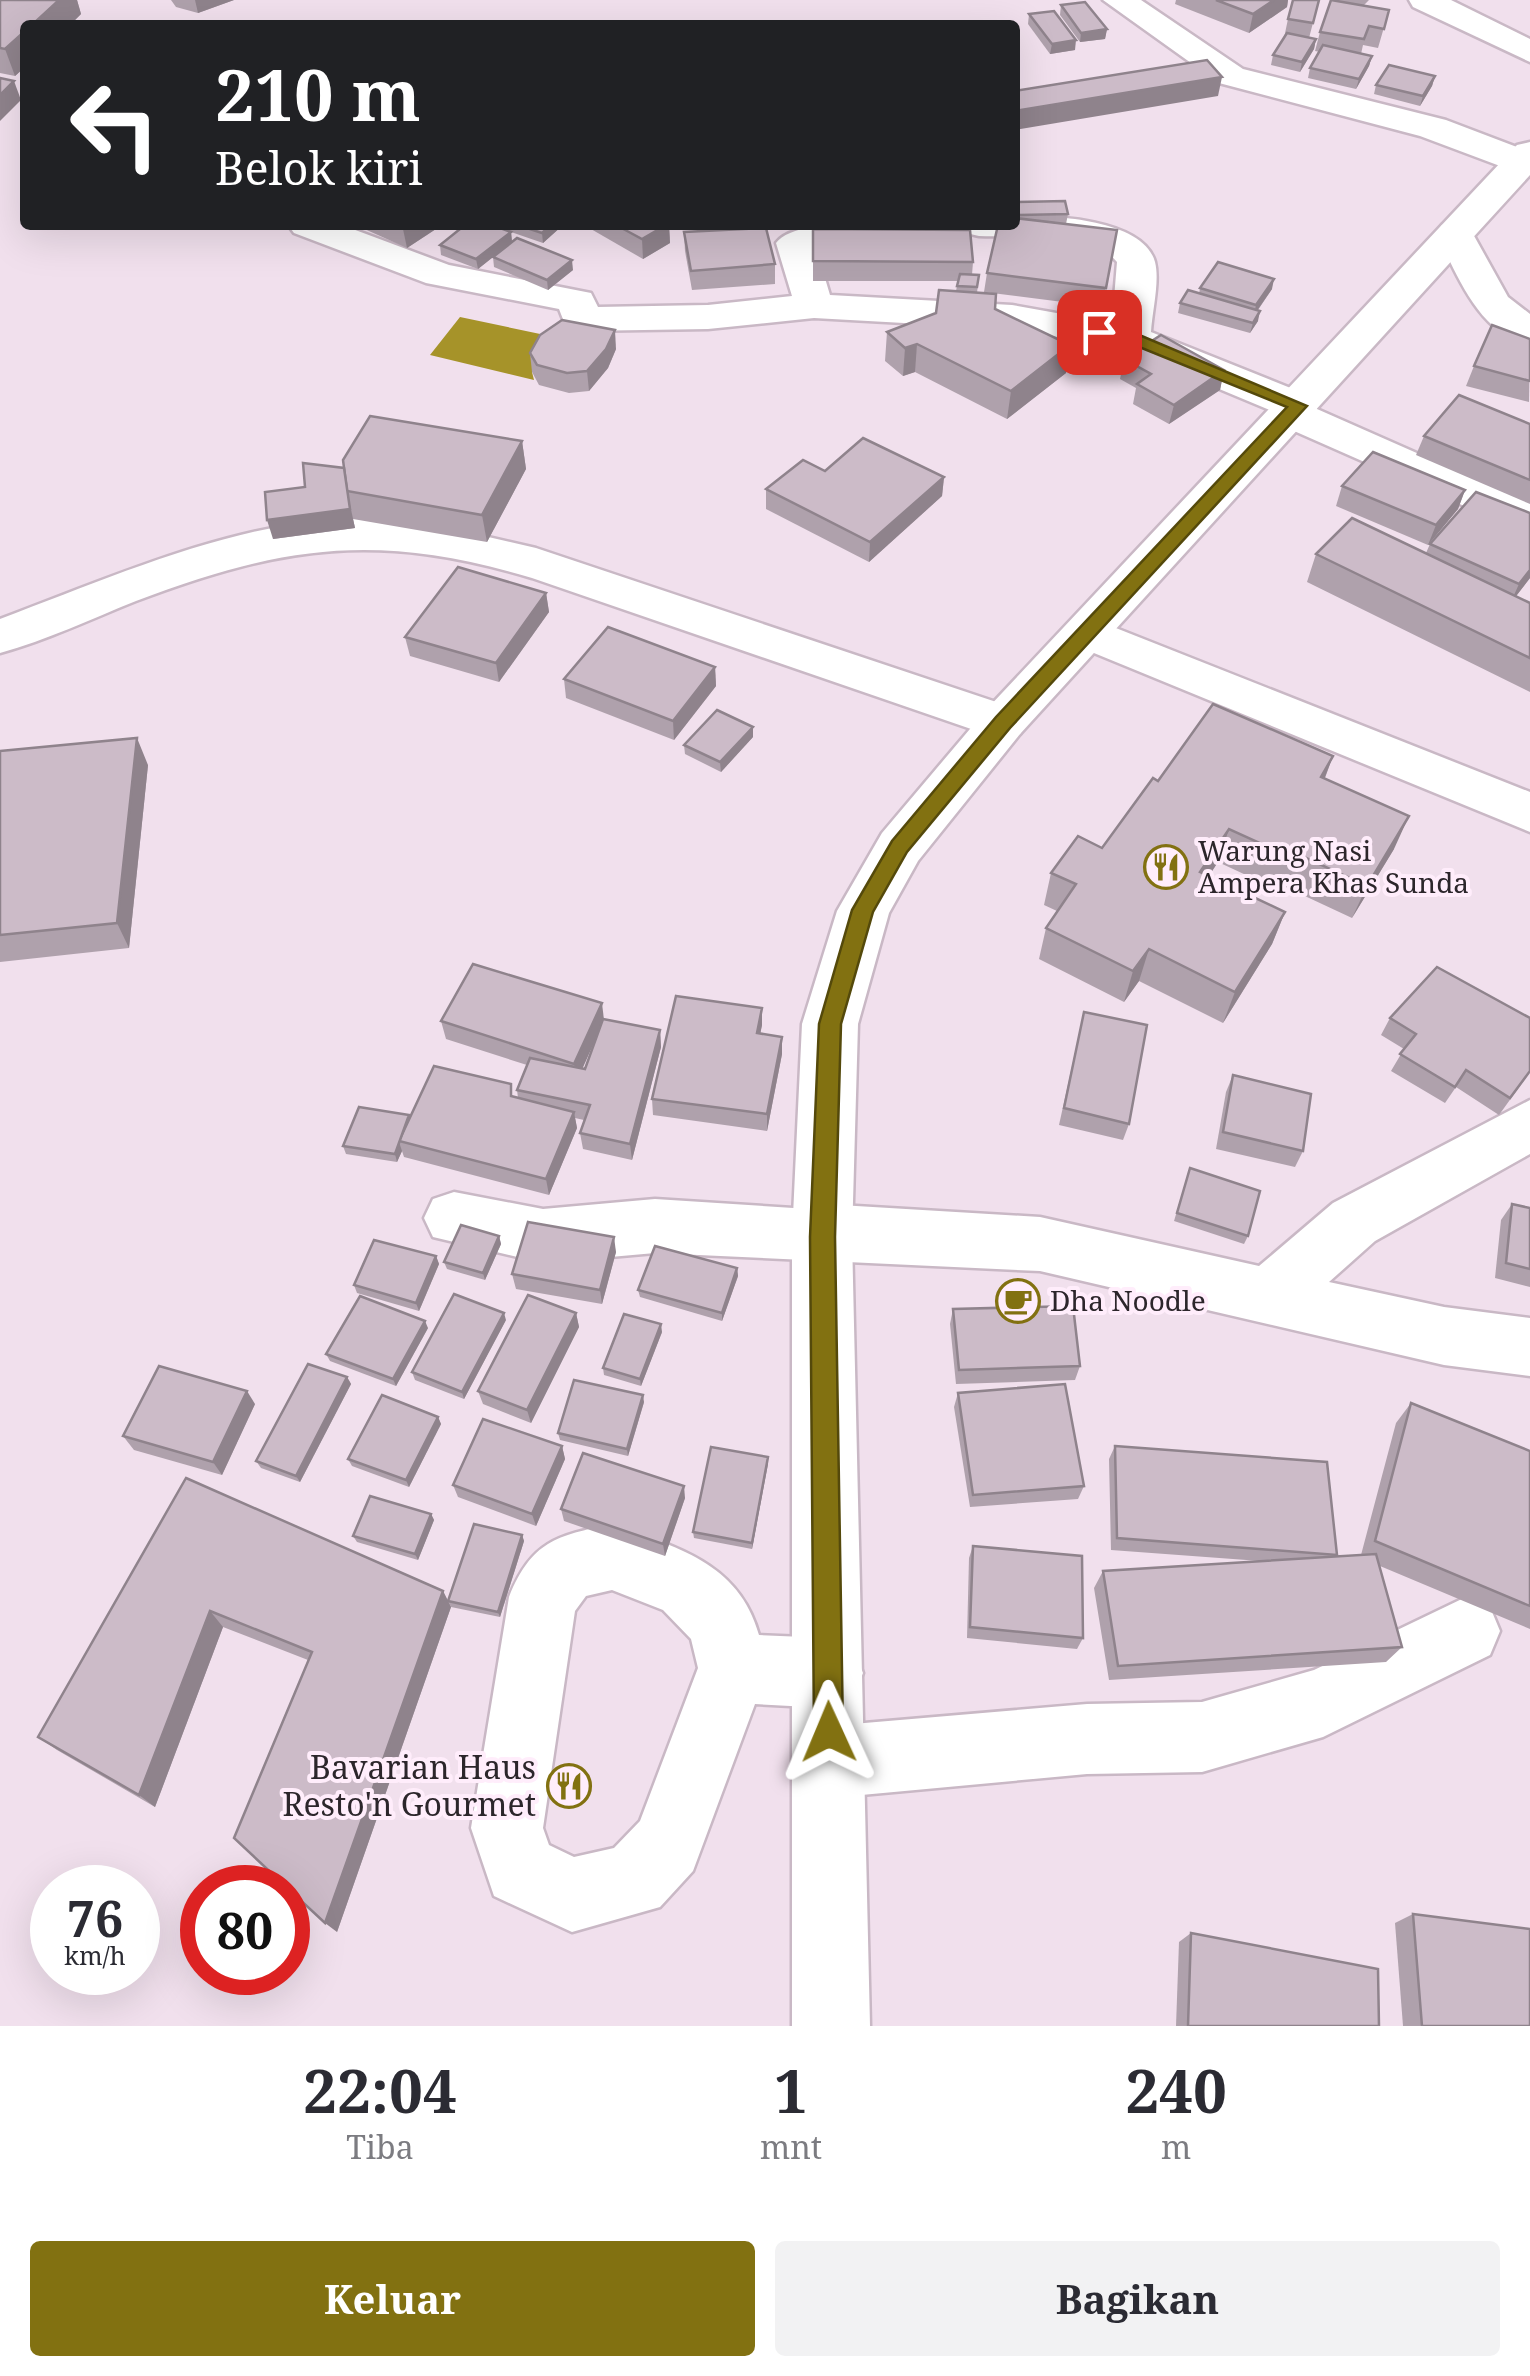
<!DOCTYPE html>
<html lang="id">
<head>
<meta charset="utf-8">
<style>
	body { margin:0; font-family:"Noto Serif",serif; background:#f2f2f3; color:#2b2b33; height:100vh; display:flex; flex-direction:column; font-size:38px; white-space:nowrap }
	* { box-sizing:border-box; margin:0 }
	p { font-size:32px; color:#7c7c81 }
	.icon { flex:none; width:55px; height:55px; fill:none; stroke:currentColor; stroke-width:2; stroke-linecap:round; stroke-linejoin:round }
	.map { position:relative; height:2026px; overflow:hidden }
	.drawer { display:flex; flex-direction:column; background:#fff; flex:1 }
	.drawer>* { flex:none }
	.hud { position:absolute; left:20px; top:20px; width:1000px; height:210px; border-radius:10px; box-shadow:0 10px 40px #0002; background:#202124; color:#fff; overflow:hidden }
	.speed { position:absolute; left:30px; top:1865px; display:flex; gap:20px; font-size:50px; font-weight:700; text-align:center }
	.speed>* { display:grid; place-content:center; width:130px; height:130px; border-radius:50%; background:#fff; box-shadow:0 10px 40px #0002; line-height:1 }
	.speed small { font-size:25px; font-weight:400 }
	.speed .limit { border:15px solid #d22; background:#fff; color:#111 }
	.pin { position:absolute; display:grid; place-items:center; width:85px; height:85px; color:#fff; margin:-42px; border-radius:20px; box-shadow:0 5px 15px #0006 }
	.me { position:absolute; width:110px; margin:-55px; rotate:359deg; stroke-linejoin:round; filter:drop-shadow(0 0 8px #0008) }
	.turn { display:flex; align-items:center; gap:35px; height:210px; padding:0 30px; font-size:45px }
	.turn .icon { width:130px; height:130px; stroke-width:2.5 }
	.turn b { display:block; font-size:70px; line-height:85px }
	.eta { display:flex; justify-content:space-evenly; align-items:center; height:170px; text-align:center }
	.eta b { font-size:60px; font-weight:700; line-height:70px }
	.action { display:flex; gap:20px; margin-top:auto; padding:20px 30px }
	.action a { flex:1; height:115px; border-radius:10px; background:#827111; color:#fff; font-size:40px; font-weight:700; line-height:115px; text-align:center }
	.action a+a { background:#f2f2f3; color:#2b2b33 }
	.map>svg:first-child { display:block }
	.water { fill:#a69329 }
	.lines { fill:none; stroke-linecap:round; stroke-linejoin:round }
	.minor-casing { stroke:#c9b8c5; stroke-width:5 }
	.highway-casing { stroke:#c9b8c5; stroke-width:5 }
	.minor { fill:#fff; fill-rule:evenodd }
	.highway { fill:#fff; fill-rule:evenodd }
	.wall { fill:#afa1ac; fill-rule:evenodd }
	.shaded-wall { fill:#8f838c }
	.building { fill:#ccbbc8; stroke:#8f838c; stroke-width:2.5 }
	.route { fill:#827111; stroke:#54490b; stroke-width:2.5 }
	.labels { text-anchor:middle; stroke-width:8; stroke-linejoin:round; paint-order:stroke }
	.poi-label { font-size:28px; fill:#2c262b; stroke:#ffedfb; text-anchor:start }
	.near-poi-label { font-size:32px; fill:#2c262b; stroke:#ffedfb; text-anchor:end }
</style>
</head>
<body>
<div class="map">
<svg width="1530" height="2026" viewBox="0 0 1530 2026">
	<rect width="100%" height="100%" fill="#f1e0ed"/>
	<path class="water" d="M460 317 564 339 532 372 534 380 430 355Z"/>
	<g class="lines">
		<g class="minor-casing">
			<g id="minor">
				<path d="M1103 0H1141L1243 69 1446 120 1530 152V170L1508 169 1420 136 1219 83Z"/>
				<path d="M1409 0H1451L1530 39V62L1413 7Z"/>
				<path d="M1015 215C1051 216 1143 218 1155 262 1160 281 1152 312 1151 332L1313 397 1317 409 1530 503V535L1276 423 1272 411 1121 348 1012 329 814 318 708 329 580 331 566 327 559 309 426 283 294 233 288 225H342L449 265 591 293 598 307 708 305 792 296 776 243C797 213 921 225 959 225L953 233C908 244 859 228 816 248L830 295 1012 305 1112 323 1117 262C1089 228 1019 238 979 236L966 233 960 225H1015Z"/>
				<path d="M1455 222 1468 225 1508 297 1530 314V346C1478 333 1458 276 1436 233L1442 225Z"/>
				<path d="M343 518 432 524 536 548 1020 710 1027 722 1020 734 1003 740 532 578C378 532 284 545 136 601 91 619 47 640 0 653V619C112 577 223 527 343 518Z"/>
				<path d="M1088 617 1530 792V832L1072 644 1065 633 1072 622Z"/>
				<path d="M1530 1100V1154L1375 1241 1329 1282 1444 1307 1530 1318V1376L1444 1365 1040 1271 655 1253 543 1263 433 1237 424 1218 433 1199 454 1192 543 1209 655 1199 809 1209 823 1204 1040 1217 1259 1266 1333 1203Z"/>
				<path d="M612 1524C675 1547 739 1562 759 1635L828 1638 853 1648 863 1673 853 1698 828 1708 755 1704 693 1871 660 1907 572 1932 494 1896 471 1828 509 1597C532 1541 556 1536 612 1524ZM612 1590 663 1610 691 1639 698 1668 640 1821 614 1848 574 1857 549 1845 543 1828 575 1611 586 1596Z"/>
				<path d="M1466 1597 1490 1607 1500 1631 1490 1655 1323 1737 1202 1772 1087 1774 829 1798 804 1787 793 1762 804 1737 829 1726 1087 1704 1202 1702 1314 1670Z"/>
			</g>
		</g>
		<g class="highway-casing">
			<path id="highway" d="M1530 142V175L1020 734 918 861 889 913 858 1024 852 1237 870 2026H792V1237L802 1024 837 911 882 833 986 710 1517 145Z"/>
		</g>
		<use href="#minor" class="minor"/>
		<use href="#highway" class="highway"/>
	</g>
	<g class="wall">
		<path d="M0 0H77L81 14 70 25H25V67L15 76 0 73Z"/>
		<path d="M171 0H234L198 13 176 7Z"/>
		<path d="M1176 0H1288L1287 7 1249 33 1175 4Z"/>
		<path d="M1319 0 1309 38 1316 39 1314 49 1300 72 1271 65 1273 55 1284 38 1288 19Z"/>
		<path d="M1335 0H1369L1364 5 1389 10 1378 48 1363 45 1361 54 1372 56 1369 66 1356 89 1308 78 1310 68 1320 52 1315 51 1320 32Z"/>
		<path d="M1061 5 1107 29 1105 39 1080 42 1060 15Z"/>
		<path d="M1029 14 1075 50 1050 54 1028 24Z"/>
		<path d="M1435 76 1432 86 1420 106 1374 94 1376 85Z"/>
		<path d="M1017 202 1068 214 1066 224 1117 230 1102 307 984 292 987 273 1017 218Z"/>
		<path d="M342 225H442L407 248 360 227 353 230Z"/>
		<path d="M465 225H563L543 243 511 232 512 242 573 270 548 290 494 267 493 257 478 269 441 255 440 245Z"/>
		<path d="M584 225H669L670 243 643 259Z"/>
		<path d="M813 229 973 262 972 275H979L977 293 1066 373 1007 419 915 372 903 376 885 361 887 332 936 313 956 291 958 281H813Z"/>
		<path d="M684 232 775 264V284L692 290 685 251Z"/>
		<path d="M1200 288 1272 289 1258 310V321L1250 333 1178 313 1180 303 1199 294Z"/>
		<path d="M1530 339 1529 402 1466 386 1474 366Z"/>
		<path d="M616 349 608 368 589 391 569 393 539 385 532 372 530 353Z"/>
		<path d="M1124 359 1224 370 1220 390 1169 424 1133 404 1136 388 1120 379Z"/>
		<path d="M1530 424V504L1416 455 1424 436Z"/>
		<path d="M522 441 526 469 487 542 353 519 355 528 273 539 305 487 344 468Z"/>
		<path d="M944 477 942 496 869 562 766 509V489Z"/>
		<path d="M1342 486 1465 490 1458 509 1428 545 1336 506Z"/>
		<path d="M1530 513V578L1516 596 1530 603V692L1307 582 1316 554 1426 553 1430 544Z"/>
		<path d="M546 593 549 612 499 682 410 656 405 637Z"/>
		<path d="M715 667 716 686 674 740 566 698 564 679Z"/>
		<path d="M753 737 721 772 685 754 684 745Z"/>
		<path d="M0 751 148 765 129 948 0 962Z"/>
		<path d="M1333 756 1325 778 1394 849 1352 918 1264 877 1261 882 1218 862 1209 876 1285 912 1272 944 1223 1023 1139 981 1124 1002 1039 959 1046 928 1057 911 1044 905 1051 873 1102 848 1158 781Z"/>
		<path d="M762 1008V1025L760 1034 782 1054 767 1131 653 1115 652 1099Z"/>
		<path d="M1084 1012 1129 1124 1123 1140 1059 1125Z"/>
		<path d="M1390 1018 1530 1072 1499 1115 1456 1087 1445 1103 1391 1071 1404 1049 1381 1035Z"/>
		<path d="M604 1019 660 1030 661 1047 632 1160 583 1149 580 1133 584 1120 575 1118 577 1128 549 1195 404 1157 402 1151 397 1162 346 1154 343 1146 409 1115 514 1097 518 1098 517 1090 527 1065 446 1039 441 1021ZM597 1036 585 1069 582 1068Z"/>
		<path d="M1233 1075 1303 1151 1295 1167 1216 1149 1226 1092Z"/>
		<path d="M1190 1168 1248 1236 1244 1244 1174 1221Z"/>
		<path d="M1512 1204 1530 1208V1287L1495 1278 1501 1220Z"/>
		<path d="M499 1236 501 1244 485 1280 447 1269 444 1262Z"/>
		<path d="M616 1252 602 1304 516 1289 512 1274Z"/>
		<path d="M436 1256 439 1264 419 1311 357 1293 354 1285Z"/>
		<path d="M737 1268 738 1276 722 1321 640 1297 638 1290Z"/>
		<path d="M953 1309 1080 1366 1075 1380 956 1384 950 1324Z"/>
		<path d="M576 1313 579 1327 531 1423 483 1404 478 1391Z"/>
		<path d="M506 1320 464 1399 415 1380 412 1372Z"/>
		<path d="M428 1328 396 1386 330 1361 326 1354Z"/>
		<path d="M662 1332 641 1386 604 1375 603 1368Z"/>
		<path d="M347 1377 351 1384 300 1482 261 1468 256 1461Z"/>
		<path d="M958 1393 1084 1486 1078 1499 970 1507 954 1407Z"/>
		<path d="M644 1402 628 1456 560 1440 558 1433Z"/>
		<path d="M1411 1403 1530 1451V1629L1380 1566 1402 1647 1386 1662 1109 1680 1094 1588 1103 1571 1260 1561 1111 1550 1109 1459 1115 1446 1337 1555 1336 1556 1361 1555 1396 1423Z"/>
		<path d="M255 1404 222 1475 134 1450 123 1436Z"/>
		<path d="M438 1417 441 1424 409 1487 352 1466 348 1459Z"/>
		<path d="M562 1446 565 1459 536 1526 458 1497 453 1485Z"/>
		<path d="M768 1457 752 1549 694 1538 693 1532Z"/>
		<path d="M186 1478 443 1591 451 1607 337 1932 308 1660 223 1627 155 1807 57 1750 38 1737Z"/>
		<path d="M685 1498 665 1556 564 1521 561 1509Z"/>
		<path d="M431 1514 434 1520 418 1560 357 1542 353 1536Z"/>
		<path d="M522 1535 524 1541 500 1617 451 1607 448 1601Z"/>
		<path d="M973 1546 1083 1638 1077 1649 967 1638 969 1558Z"/>
		<path d="M1413 1914 1530 2026H1403L1395 1923Z"/>
		<path d="M1191 1933 1379 2026H1176L1179 1942Z"/>
	</g>
	<g class="shaded-wall">
		<path d="M59 0H77L81 14 70 25H32Z"/>
		<path d="M195 0H234L198 13Z"/>
		<path d="M1274 0H1288L1287 7 1249 33 1253 14Z"/>
		<path d="M1107 29 1105 39 1080 42 1081 33Z"/>
		<path d="M25 31V67L15 76 5 49Z"/>
		<path d="M1316 39 1314 49 1300 72 1302 62Z"/>
		<path d="M1076 40 1075 50 1050 54 1052 44Z"/>
		<path d="M1372 56 1369 66 1356 89 1359 79Z"/>
		<path d="M1435 76 1432 86 1420 106 1423 96Z"/>
		<path d="M1222 77 1218 96 1015 130V111Z"/>
		<path d="M14 81 21 100 0 121V95Z"/>
		<path d="M409 225H442L407 248 403 229Z"/>
		<path d="M551 225H563L543 243 542 233Z"/>
		<path d="M666 225H669L670 243 643 259 642 239Z"/>
		<path d="M511 232 512 242 478 269 476 259Z"/>
		<path d="M572 260 573 270 548 290 547 280Z"/>
		<path d="M1274 279 1272 289 1254 315 1256 305Z"/>
		<path d="M1260 311 1258 321 1250 333 1253 323Z"/>
		<path d="M615 330 616 349 608 368 589 391 587 371Z"/>
		<path d="M917 344 915 372 903 376 905 348Z"/>
		<path d="M1070 345 1066 373 1007 419 1011 391Z"/>
		<path d="M1224 370 1220 390 1169 424 1174 405Z"/>
		<path d="M522 441 526 469 487 542 482 515Z"/>
		<path d="M944 477 942 496 869 562 870 542Z"/>
		<path d="M1465 490 1458 509 1428 545 1436 525Z"/>
		<path d="M349 500 355 528 273 539 267 520Z"/>
		<path d="M1530 570V578L1510 604 1519 584Z"/>
		<path d="M546 593 549 612 499 682 496 663Z"/>
		<path d="M715 667 716 686 674 740 673 721Z"/>
		<path d="M753 727V737L721 772 720 762Z"/>
		<path d="M137 738 148 765 129 948 117 923Z"/>
		<path d="M1333 756 1320 790 1321 777Z"/>
		<path d="M1409 816 1394 849 1352 918 1367 886Z"/>
		<path d="M1229 829 1218 862 1190 904 1200 872Z"/>
		<path d="M1285 912 1272 944 1223 1023 1235 992Z"/>
		<path d="M1149 949 1139 981 1124 1002 1133 971Z"/>
		<path d="M602 1003 604 1020 577 1081 574 1064Z"/>
		<path d="M762 1008V1025L757 1050V1033Z"/>
		<path d="M660 1030 661 1047 632 1160 630 1144Z"/>
		<path d="M782 1037V1054L767 1131V1114Z"/>
		<path d="M574 1112 577 1128 549 1195 546 1179Z"/>
		<path d="M399 1142 402 1151 397 1162 395 1154Z"/>
		<path d="M499 1236 501 1244 485 1280 483 1273Z"/>
		<path d="M614 1237 616 1252 602 1304 600 1290Z"/>
		<path d="M436 1256 439 1264 419 1311 416 1303Z"/>
		<path d="M737 1268 738 1276 722 1321V1313Z"/>
		<path d="M504 1313 506 1320 464 1399 462 1392Z"/>
		<path d="M576 1313 579 1327 531 1423 527 1410Z"/>
		<path d="M425 1321 428 1328 396 1386 393 1379Z"/>
		<path d="M661 1324 662 1332 641 1386 640 1379Z"/>
		<path d="M347 1377 351 1384 300 1482 296 1476Z"/>
		<path d="M247 1391 255 1404 222 1475 213 1462Z"/>
		<path d="M643 1395 644 1402 628 1456 627 1449Z"/>
		<path d="M438 1417 441 1424 409 1487 406 1480Z"/>
		<path d="M562 1446 565 1459 536 1526 532 1514Z"/>
		<path d="M768 1457V1464L752 1549V1543Z"/>
		<path d="M684 1486 685 1498 665 1556 663 1544Z"/>
		<path d="M431 1514 434 1520 418 1560 415 1554Z"/>
		<path d="M522 1535 524 1541 500 1617 498 1612Z"/>
		<path d="M443 1591 451 1607 337 1932 325 1923Z"/>
		<path d="M210 1611 223 1627 155 1807 139 1795Z"/>
	</g>
	<g class="building">
		<path d="M0 0H59L32 25H25V31L5 49 0 48Z"/>
		<path d="M1216 0H1274L1253 14Z"/>
		<path d="M1293 0H1319L1313 23 1288 19Z"/>
		<path d="M1331 0 1389 10 1384 29 1369 26 1364 39 1320 32Z"/>
		<path d="M1085 2 1107 29 1081 33 1061 5Z"/>
		<path d="M1054 11 1076 40 1052 44 1029 14Z"/>
		<path d="M1287 33 1316 39 1302 62 1273 55Z"/>
		<path d="M1323 45 1372 56 1359 79 1310 68Z"/>
		<path d="M1207 60 1222 77 1015 111V91Z"/>
		<path d="M1389 65 1435 76 1423 96 1376 85Z"/>
		<path d="M0 78 14 81 0 95Z"/>
		<path d="M1065 201 1068 214 1019 215 1017 202Z"/>
		<path d="M1015 218 1117 230 1106 288 987 273 998 225H1015Z"/>
		<path d="M465 225H492L511 232 476 259 440 245Z"/>
		<path d="M518 225H551L542 233Z"/>
		<path d="M616 225H666L642 239Z"/>
		<path d="M766 228 775 264 691 271 684 232Z"/>
		<path d="M813 229 970 230 973 262 813 261Z"/>
		<path d="M517 238 572 260 547 280 493 257Z"/>
		<path d="M1218 262 1274 279 1256 305 1200 288Z"/>
		<path d="M960 274 979 275 977 287 957 286Z"/>
		<path d="M939 290 996 294 995 309 1070 345 1011 391 917 344 905 348 887 332 936 313Z"/>
		<path d="M1188 290 1260 311 1253 323 1180 303Z"/>
		<path d="M562 320 615 330 606 349 587 371 567 373 537 365 530 353 540 335Z"/>
		<path d="M1492 325 1530 339V381L1474 366Z"/>
		<path d="M1161 335 1224 370 1174 405 1137 384 1151 374 1124 359Z"/>
		<path d="M1459 395 1530 424V480L1424 436Z"/>
		<path d="M370 416 522 441 482 515 347 491 343 460Z"/>
		<path d="M863 438 944 477 870 542 766 489 803 460 825 471Z"/>
		<path d="M1373 452 1465 490 1436 525 1342 486Z"/>
		<path d="M303 463 344 468 350 509 267 520 265 492 305 487Z"/>
		<path d="M1476 492 1530 513V570L1519 584 1430 544Z"/>
		<path d="M1352 518 1530 603V658L1316 554Z"/>
		<path d="M458 567 546 593 496 663 405 637Z"/>
		<path d="M608 627 715 667 673 721 564 679Z"/>
		<path d="M1213 704 1333 756 1321 777 1409 816 1367 886 1276 844 1273 849 1229 829 1200 872 1285 912 1235 992 1149 949 1133 971 1046 928 1076 884 1051 873 1078 836 1102 848 1153 778 1158 781Z"/>
		<path d="M717 710 753 727 720 762 684 745Z"/>
		<path d="M137 738 117 923 0 935V751Z"/>
		<path d="M473 964 602 1003 574 1064 441 1021Z"/>
		<path d="M1437 967 1530 1018V1071L1510 1098 1466 1070 1455 1087 1400 1054 1416 1034 1390 1018Z"/>
		<path d="M676 996 762 1008 757 1033 782 1037 767 1114 652 1099Z"/>
		<path d="M1084 1012 1147 1025 1129 1124 1064 1108Z"/>
		<path d="M603 1019 660 1030 630 1144 580 1133 590 1105 517 1090 530 1058 585 1069Z"/>
		<path d="M434 1066 511 1084V1096L574 1112 546 1179 399 1141Z"/>
		<path d="M1233 1075 1311 1094 1303 1151 1223 1132Z"/>
		<path d="M359 1107 409 1115 395 1154 343 1146Z"/>
		<path d="M1190 1168 1260 1191 1248 1236 1177 1213Z"/>
		<path d="M1512 1204 1530 1208V1269L1506 1263Z"/>
		<path d="M528 1222 614 1237 600 1290 512 1274Z"/>
		<path d="M461 1225 499 1236 483 1273 444 1262Z"/>
		<path d="M374 1240 436 1256 416 1303 354 1285Z"/>
		<path d="M655 1246 737 1268 722 1313 638 1290Z"/>
		<path d="M454 1294 504 1313 462 1392 412 1372Z"/>
		<path d="M528 1295 576 1313 527 1410 478 1391Z"/>
		<path d="M360 1296 425 1321 393 1379 326 1354Z"/>
		<path d="M1073 1306 1080 1366 959 1370 953 1309Z"/>
		<path d="M624 1314 661 1324 640 1379 603 1368Z"/>
		<path d="M308 1364 347 1377 296 1476 256 1461Z"/>
		<path d="M159 1366 247 1391 213 1462 123 1436Z"/>
		<path d="M574 1380 643 1395 627 1449 558 1433Z"/>
		<path d="M1065 1384 1084 1486 973 1495 958 1393Z"/>
		<path d="M382 1395 438 1417 406 1480 348 1459Z"/>
		<path d="M1411 1403 1530 1451V1606L1375 1541Z"/>
		<path d="M483 1419 562 1446 532 1514 453 1485Z"/>
		<path d="M1115 1446 1327 1462 1337 1555 1117 1538Z"/>
		<path d="M711 1447 768 1457 752 1543 693 1532Z"/>
		<path d="M583 1453 684 1486 663 1544 561 1509Z"/>
		<path d="M186 1478 443 1591 325 1923 234 1838 312 1652 210 1611 139 1795 38 1737Z"/>
		<path d="M370 1496 431 1514 415 1554 353 1536Z"/>
		<path d="M474 1524 522 1535 498 1612 448 1601Z"/>
		<path d="M973 1546 1082 1556 1083 1638 970 1627Z"/>
		<path d="M1376 1554 1402 1647 1118 1666 1103 1571Z"/>
		<path d="M1413 1914 1530 1929V2026H1422Z"/>
		<path d="M1191 1933 1378 1969 1379 2026H1188Z"/>
	</g>
	<path class="route" d="M1099 327 1137 334 1307 406 1010 728 907 852 873 912 841 1024 835 1237 843 1732 839 1742 829 1747 818 1742 814 1732 810 1237 819 1024 852 910 892 841 996 717 1287 407 1127 342 1093 335 1090 332Z"/>
	<defs>
		<g id="restaurant-ring" transform="scale(2.25)"><circle r="9.5" fill="#ffedfb" stroke="#827111" stroke-width="1.5"/><path d="M-5-6h1v4h1v-4h1v4h1v-4h1v5L-1.5 .5V6h-2V.5L-5-1ZM5-6V6H3V1.5H1.5Q1.5-4 5-6Z" fill="#827111"/></g>
		<g id="cafe-ring" transform="scale(2.25)"><circle r="9.5" fill="#ffedfb" stroke="#827111" stroke-width="1.5"/><path d="M-5.5-4.5H6V0H3Q3 3.5 0 3.5H-2.5Q-5.5 3.5-5.5 0ZM3-3.2v2h1.7v-2ZM-6 4.5H4V6H-6Z" fill="#827111"/></g>
	</defs>
	<g fill-rule="evenodd">
		<use href="#restaurant-ring" x="1166" y="867"/>
		<use href="#cafe-ring" x="1018" y="1301"/>
		<use href="#restaurant-ring" x="569" y="1786"/>
	</g>
	<g class="labels">
		<g class="poi-label">
			<text x="1198" y="861">Warung Nasi<tspan x="1198" dy="32">Ampera Khas Sunda</tspan></text>
			<text x="1050" y="1311">Dha Noodle</text>
		</g>
		<g class="near-poi-label">
			<text x="536" y="1779">Bavarian Haus<tspan x="536" dy="37">Resto'n Gourmet</tspan></text>
		</g>
	</g>
</svg>
<div class="speed"><div>76<small>km/h</small></div><div class="limit">80</div></div>
<div class="pin" style="left:1099px;top:332px;background:#d93025"><svg class="icon" aria-label="arrive" viewBox="0 0 24 24"><path d="M6 21V4h12l-3 4 3 4H6"/></svg></div>
<svg class="me" style="left:829px;top:1732px" viewBox="-20 -20 40 40"><path d="M0-17L14 15 0 8-14 15z" fill="#827111" stroke="#fff" stroke-width="4"/></svg>
<div class="hud">
<div class="turn"><svg class="icon" aria-label="left" viewBox="0 0 24 24"><path d="M17 20v-9H6M10 6l-5 5 5 5"/></svg><div><b>210 m</b>Belok kiri</div></div>
</div>
</div>
<section class="drawer">
<div class="eta">
<div><b>22:04</b><p>Tiba</p></div>
<div><b>1</b><p>mnt</p></div>
<div><b>240</b><p>m</p></div>
</div>
<div class="action"><a>Keluar</a><a>Bagikan</a></div>
</section>
</body>
</html>
